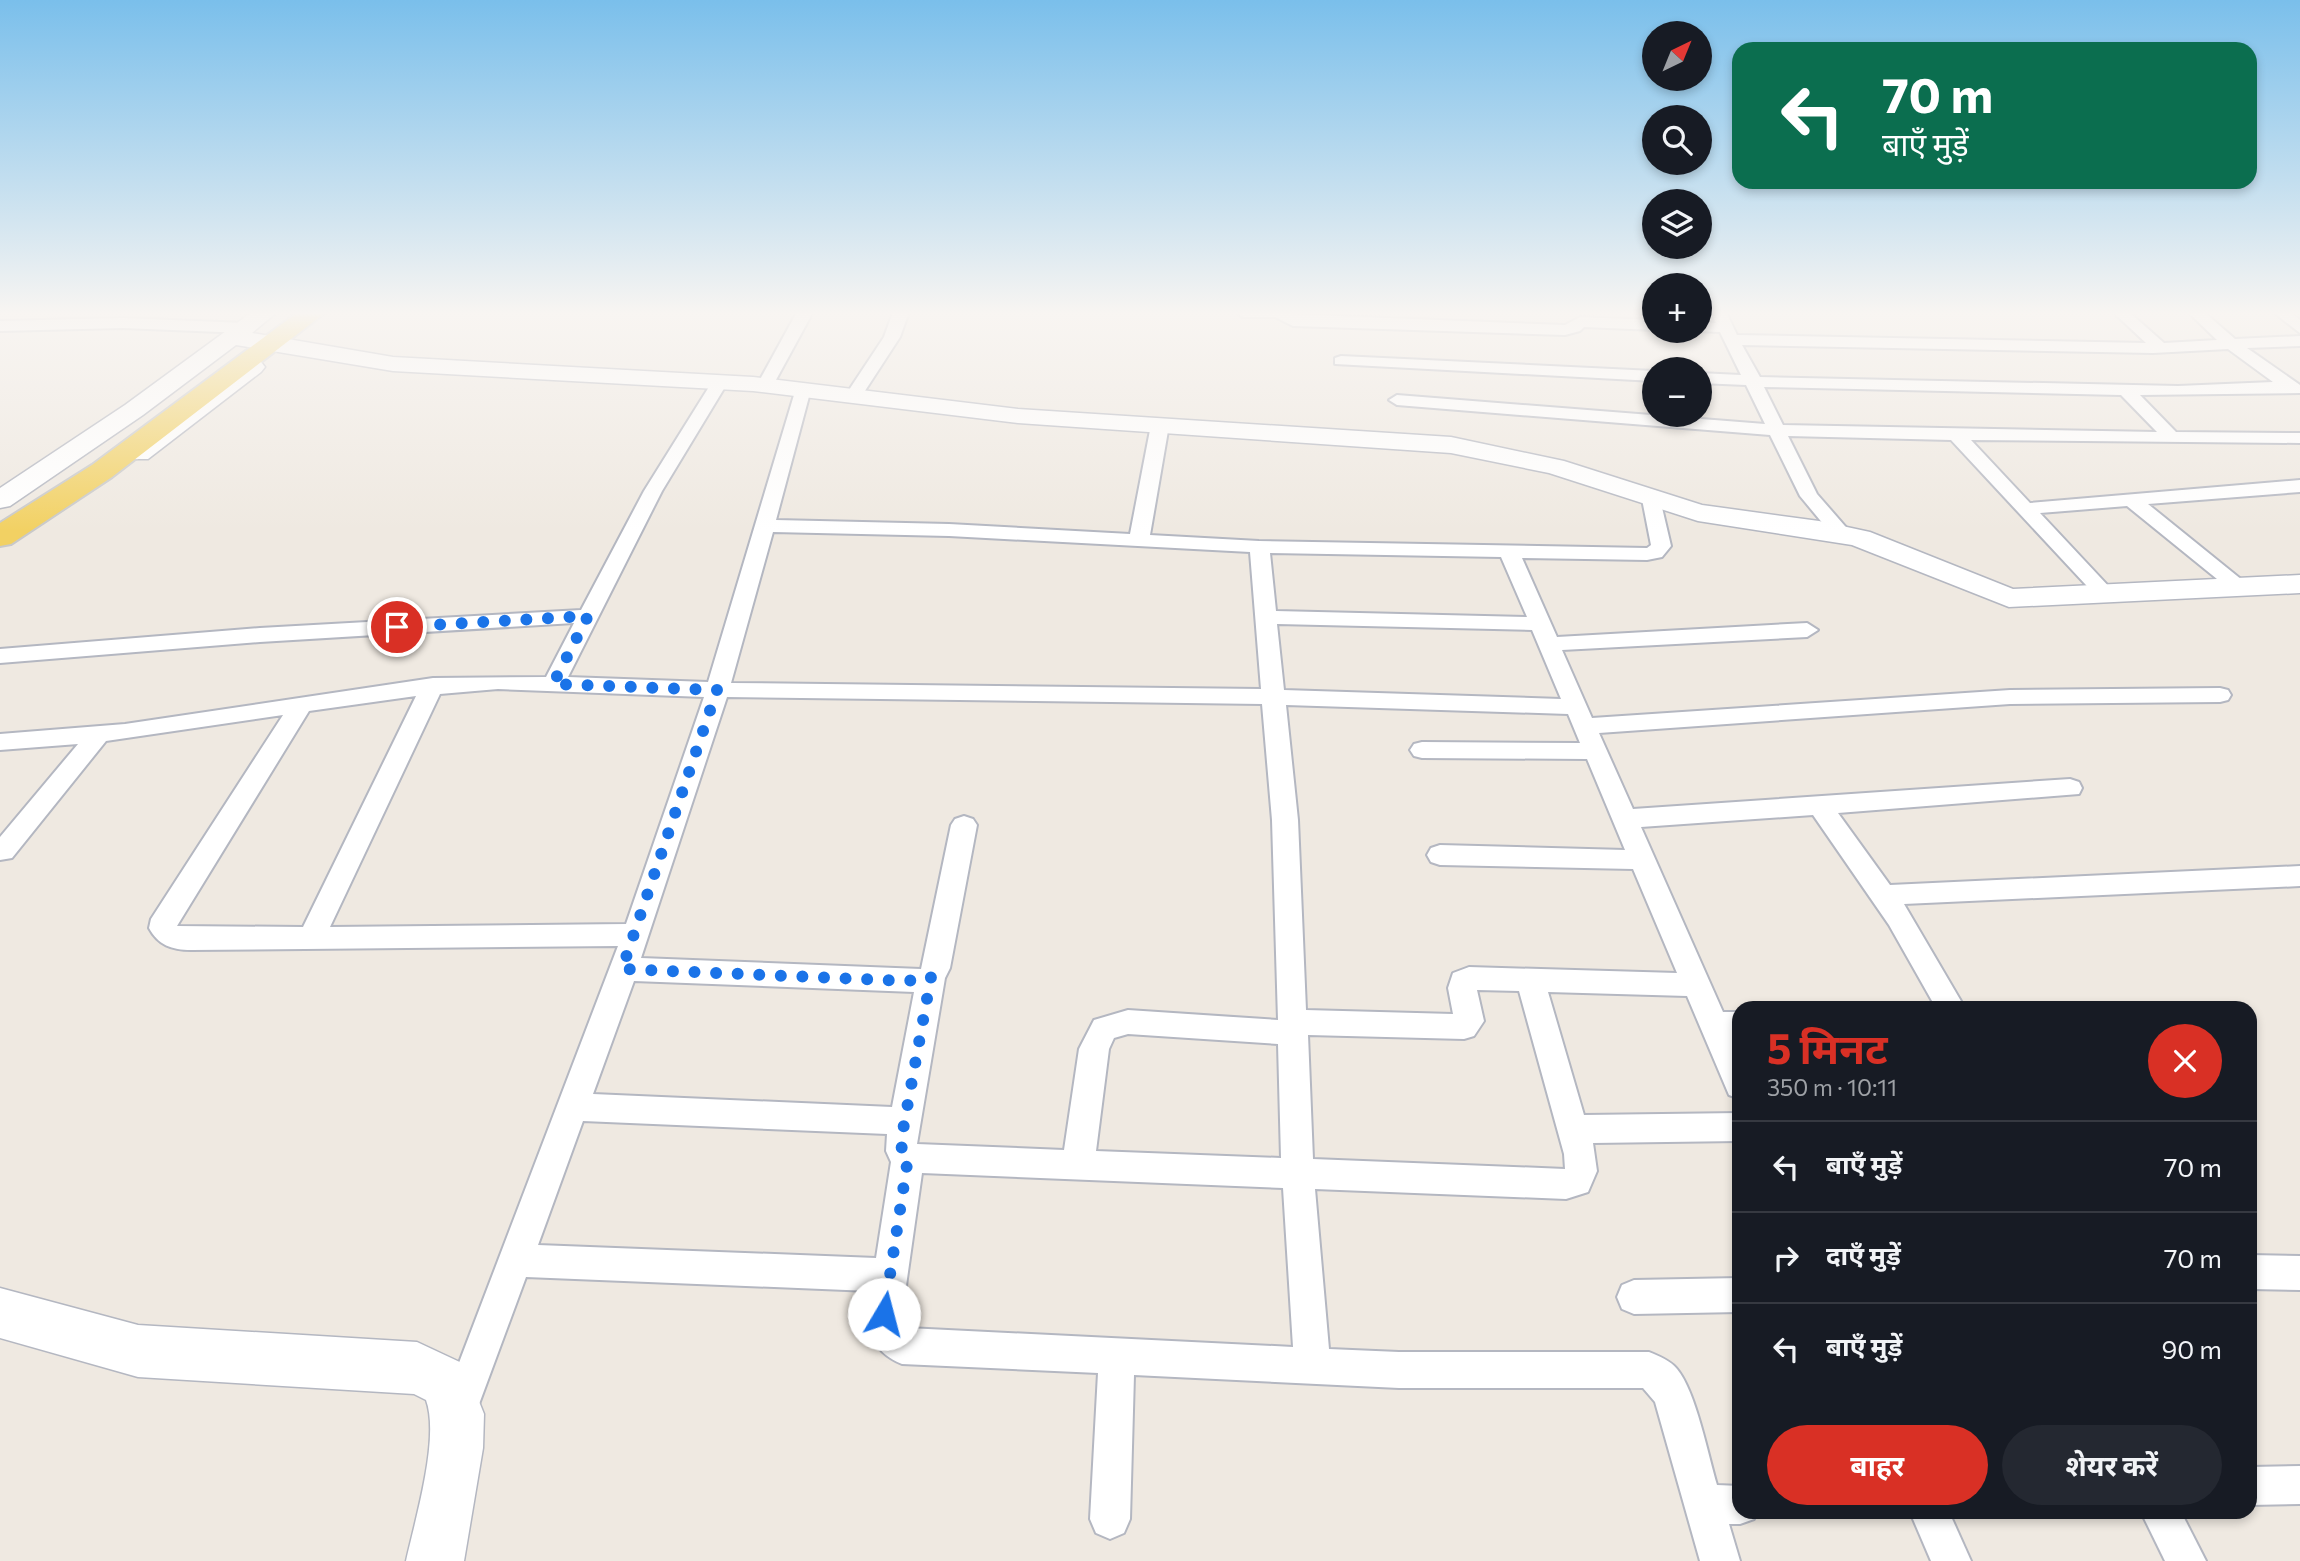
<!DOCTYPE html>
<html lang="hi">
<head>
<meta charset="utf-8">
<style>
	body { margin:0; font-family:Commissioner,"Noto Sans Devanagari",sans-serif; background:#242831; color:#f1f3f6; height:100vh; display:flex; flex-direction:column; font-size:26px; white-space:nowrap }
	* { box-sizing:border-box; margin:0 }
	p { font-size:23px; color:#9ea1a6 }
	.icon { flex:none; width:38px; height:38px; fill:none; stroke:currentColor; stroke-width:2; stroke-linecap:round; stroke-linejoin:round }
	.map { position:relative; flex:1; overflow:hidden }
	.panel { position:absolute; left:1732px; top:1001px; width:525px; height:518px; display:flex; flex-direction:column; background:#171b24; border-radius:21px; box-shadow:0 4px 10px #0003 }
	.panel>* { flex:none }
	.hud { position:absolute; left:1732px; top:42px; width:525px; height:147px; border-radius:21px; box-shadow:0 4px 10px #0003; background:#0b6e4f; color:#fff; overflow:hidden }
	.needle { width:46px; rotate:43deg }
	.fabs { position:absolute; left:1642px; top:21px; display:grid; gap:14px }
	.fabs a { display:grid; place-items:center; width:70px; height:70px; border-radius:50%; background:#171b24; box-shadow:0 4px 10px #0003; font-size:35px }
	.pin { position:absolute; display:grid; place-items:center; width:60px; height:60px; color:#fff; margin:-30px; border:4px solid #fff; border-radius:50%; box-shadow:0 2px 7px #0007 }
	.me { position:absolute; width:77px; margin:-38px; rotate:8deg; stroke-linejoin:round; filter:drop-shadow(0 0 5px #0008) }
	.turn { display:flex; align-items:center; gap:24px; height:147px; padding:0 35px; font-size:32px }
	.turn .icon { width:91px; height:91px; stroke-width:2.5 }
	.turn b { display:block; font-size:49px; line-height:60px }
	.round { display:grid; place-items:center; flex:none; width:74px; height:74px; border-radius:37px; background:#242831 }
	.overview { display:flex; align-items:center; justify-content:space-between; height:119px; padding:0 35px }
	h1 { font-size:42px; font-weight:700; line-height:52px; color:#d93025 }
	.action { display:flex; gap:14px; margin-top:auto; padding:14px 35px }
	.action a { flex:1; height:80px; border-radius:42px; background:#d93025; color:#fff; font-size:28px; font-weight:700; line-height:80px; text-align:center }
	.action a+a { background:#242831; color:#f1f3f6 }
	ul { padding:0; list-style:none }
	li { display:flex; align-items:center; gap:21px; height:91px; padding:0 35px; border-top:2px solid #363941 }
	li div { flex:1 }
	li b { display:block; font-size:26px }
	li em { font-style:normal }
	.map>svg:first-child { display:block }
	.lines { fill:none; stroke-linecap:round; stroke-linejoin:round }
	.street-casing { stroke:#b4b7c1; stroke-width:4 }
	.secondary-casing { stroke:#b4b7c1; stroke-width:3 }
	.primary-casing { stroke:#c9c9c9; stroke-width:4 }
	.street { fill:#fff; fill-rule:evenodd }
	.secondary { fill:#fff; fill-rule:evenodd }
	.primary { fill:#f2d163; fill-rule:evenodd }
	.route { stroke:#1a73e8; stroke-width:12; stroke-dasharray:0 21.6 }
</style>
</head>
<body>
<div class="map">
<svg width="2300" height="1561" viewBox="0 0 2300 1561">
	<rect width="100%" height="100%" fill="#efe9e1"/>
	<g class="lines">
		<g class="street-casing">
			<g id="street">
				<path d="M797 312H813L771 389H759L757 385Z"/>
				<path d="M893 312H909L900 337 859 400H847L845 396 884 337Z"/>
				<path d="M1236 312 1565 325 1580 317 1654 320V330L1584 327 1580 331 1565 335 1293 326 1275 317H1243Z"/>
				<path d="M1710 312H1726L1737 335 2146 343 2113 312H2129L2164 343 2217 340 2188 312H2204L2235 339 2300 336V346L2247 348 2300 385V393L2140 395 2176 432 2300 433V443L1971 440 2030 503 2300 480V492L2148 504 2247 584 2250 588 2247 592H2233L2127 506 2040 513 2113 591 2116 595 2106 601 2099 599 1951 440 1788 436 1817 494 1851 533 1841 539 1834 537 1800 496 1770 435 1397 405 1389 400 1397 395 1765 424 1746 385 1699 383V373L1741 375 1720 332 1695 331H1699V322L1716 323ZM1742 345 2153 353 2228 349 2273 382 2178 386 1760 377ZM1764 387 2121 395 2157 432 1783 425Z"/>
				<path d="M2273 312H2290L2300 320V333Z"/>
				<path d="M123 318 245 323 253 328 245 333 123 328 0 331V321Z"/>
				<path d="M1341 356 1654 371V381L1335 364V358Z"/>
				<path d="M720 377 728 382 662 491 568 677 708 682 797 385 803 384 811 389 776 520 949 524 1130 534 1151 425 1160 420 1169 425 1150 535 1259 541 1647 548 1651 545 1642 499 1651 493 1660 499 1671 546 1662 557 1647 560 1522 558 1557 637 1807 623 1818 630 1807 637 1562 650 1592 718 2010 690 2220 688 2228 690 2231 695 2228 700 2220 702 2010 704 1599 733 1633 809 2070 779 2079 782 2082 788 2079 794 1838 813 1890 885 2300 866V886L1904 904 1965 1008H1936L1889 925 1813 815 1641 827 1723 1012H1740V1036H1733L1740 1050V1099L1729 1095 1687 996 1548 992 1584 1115 1740 1113V1141L1593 1143 1597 1171 1588 1192 1566 1199 1315 1189 1329 1349 1399 1352H1649C1659 1356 1671 1361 1677 1369 1696 1392 1708 1455 1717 1485L1740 1486V1512H1757L1754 1519 1740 1524H1729L1740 1561H1700L1655 1402 1643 1388H1399L1134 1375 1130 1519 1124 1533 1110 1539 1096 1533 1090 1519 1098 1373 902 1364C868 1350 865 1324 870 1291L526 1277 472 1423 459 1428 446 1423 441 1410 618 946 191 950C172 950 158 945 149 928L151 919 283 715 106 741 12 858 0 860V837L78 744 0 750V734L125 724 433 678 546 677 574 623 260 642 0 663V649L260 628 581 610 644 491 712 382ZM773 532 949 536 1250 552 1261 689 731 683ZM1270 553 1501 557 1527 617 1276 611ZM1277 624 1532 630 1561 699 1284 690ZM498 689 704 697 626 924 330 927 440 694ZM416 696 303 927 177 926 309 711ZM727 697 1262 704 1272 820 1278 1020 1128 1010 1094 1020 1079 1049 1064 1150 917 1144 945 978 950 968 977 825 973 819 964 816 955 819 951 825 921 969 641 958ZM1286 705 1568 714 1580 743 1422 742 1414 744 1410 750 1414 756 1422 758 1587 759 1625 850 1440 845 1431 848 1427 855 1431 862 1440 865 1633 869 1677 973 1469 967 1453 973 1448 988 1453 1014 1306 1010 1298 820ZM634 981 914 992 892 1107 593 1094ZM1477 990 1519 991 1564 1154 1565 1169 1313 1159 1308 1035 1464 1039 1474 1036 1484 1021ZM1128 1034 1278 1044 1281 1158 1096 1151 1109 1049 1114 1038ZM583 1121 887 1134 886 1151 891 1162 876 1258 538 1245ZM922 1173 1283 1188 1293 1347 908 1328 902 1323V1314Z"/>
				<path d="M2250 1255 2300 1256V1290L2250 1289Z"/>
				<path d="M1740 1278V1312L1634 1314 1622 1309 1617 1297 1622 1285 1634 1280Z"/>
				<path d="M2300 1466V1504L2250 1505V1467Z"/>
				<path d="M1910 1512H1949L1971 1561H1931Z"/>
				<path d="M2141 1512H2181L2206 1561H2165Z"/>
			</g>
		</g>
		<g class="secondary-casing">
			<g id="secondary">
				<path d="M252 312H277L252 333 393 357 753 377 1018 409 1451 437 1564 461 1702 505 1819 521 1870 532 2013 589 2300 575V593L2009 607 1852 545 1698 521 1549 473 1451 453 1018 423 753 391 393 371 236 345 143 415 10 506 0 508V488L125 405Z"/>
				<path d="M253 360 261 362 265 367 261 372 148 459H130L126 454 130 449 245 362Z"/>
				<path d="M0 1288 138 1325 417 1342 464 1364 484 1414 483 1448 464 1561H406C415 1520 440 1438 426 1400L414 1394 138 1377 0 1338Z"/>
			</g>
		</g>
		<g class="primary-casing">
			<path id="primary" d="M298 312H326L112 477 11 544 0 546V523L92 465Z"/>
		</g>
		<use href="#street" class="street"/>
		<use href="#secondary" class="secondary"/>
		<use href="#primary" class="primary"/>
	</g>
	<linearGradient id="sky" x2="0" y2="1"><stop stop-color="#7abfeb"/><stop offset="0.59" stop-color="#f8f5f2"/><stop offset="1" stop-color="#f8f5f2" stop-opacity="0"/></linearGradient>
	<rect width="2300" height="531" fill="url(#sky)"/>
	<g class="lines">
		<path class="route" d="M397 627 588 616 553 684 717 690 622 969 908 981 931 977 901 1141 902 1151 908 1158 884 1314"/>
	</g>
</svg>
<div class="fabs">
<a><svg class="needle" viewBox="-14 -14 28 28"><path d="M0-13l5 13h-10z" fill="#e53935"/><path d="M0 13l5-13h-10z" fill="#9ea1a6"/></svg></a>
<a><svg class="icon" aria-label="search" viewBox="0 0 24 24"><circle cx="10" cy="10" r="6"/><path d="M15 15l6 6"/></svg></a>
<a><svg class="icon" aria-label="layers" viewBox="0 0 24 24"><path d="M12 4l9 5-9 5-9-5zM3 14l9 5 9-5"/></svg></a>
<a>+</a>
<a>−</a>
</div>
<div class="pin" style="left:397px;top:627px;background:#d93025"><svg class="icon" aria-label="arrive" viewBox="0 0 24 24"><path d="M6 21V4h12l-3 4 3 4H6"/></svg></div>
<svg class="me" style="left:884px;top:1314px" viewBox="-20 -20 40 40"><circle r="19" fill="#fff"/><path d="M0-13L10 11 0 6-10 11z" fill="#1a73e8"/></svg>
<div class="hud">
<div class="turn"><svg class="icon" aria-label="left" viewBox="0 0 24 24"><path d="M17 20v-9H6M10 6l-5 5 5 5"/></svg><div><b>70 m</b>बाएँ मुड़ें</div></div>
</div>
<section class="panel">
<div class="overview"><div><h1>5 मिनट</h1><p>350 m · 10:11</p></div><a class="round" style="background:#d93025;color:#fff"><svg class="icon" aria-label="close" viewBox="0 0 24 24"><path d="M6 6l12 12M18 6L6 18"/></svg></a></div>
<ul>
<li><svg class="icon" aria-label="left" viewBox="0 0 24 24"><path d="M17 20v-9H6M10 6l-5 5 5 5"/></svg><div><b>बाएँ मुड़ें</b></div><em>70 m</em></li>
<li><svg class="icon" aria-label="right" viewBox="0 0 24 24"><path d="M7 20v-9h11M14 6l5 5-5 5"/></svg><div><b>दाएँ मुड़ें</b></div><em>70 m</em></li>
<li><svg class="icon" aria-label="left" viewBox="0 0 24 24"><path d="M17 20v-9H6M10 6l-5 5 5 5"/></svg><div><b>बाएँ मुड़ें</b></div><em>90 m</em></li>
</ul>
<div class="action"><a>बाहर</a><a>शेयर करें</a></div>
</section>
</div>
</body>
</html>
